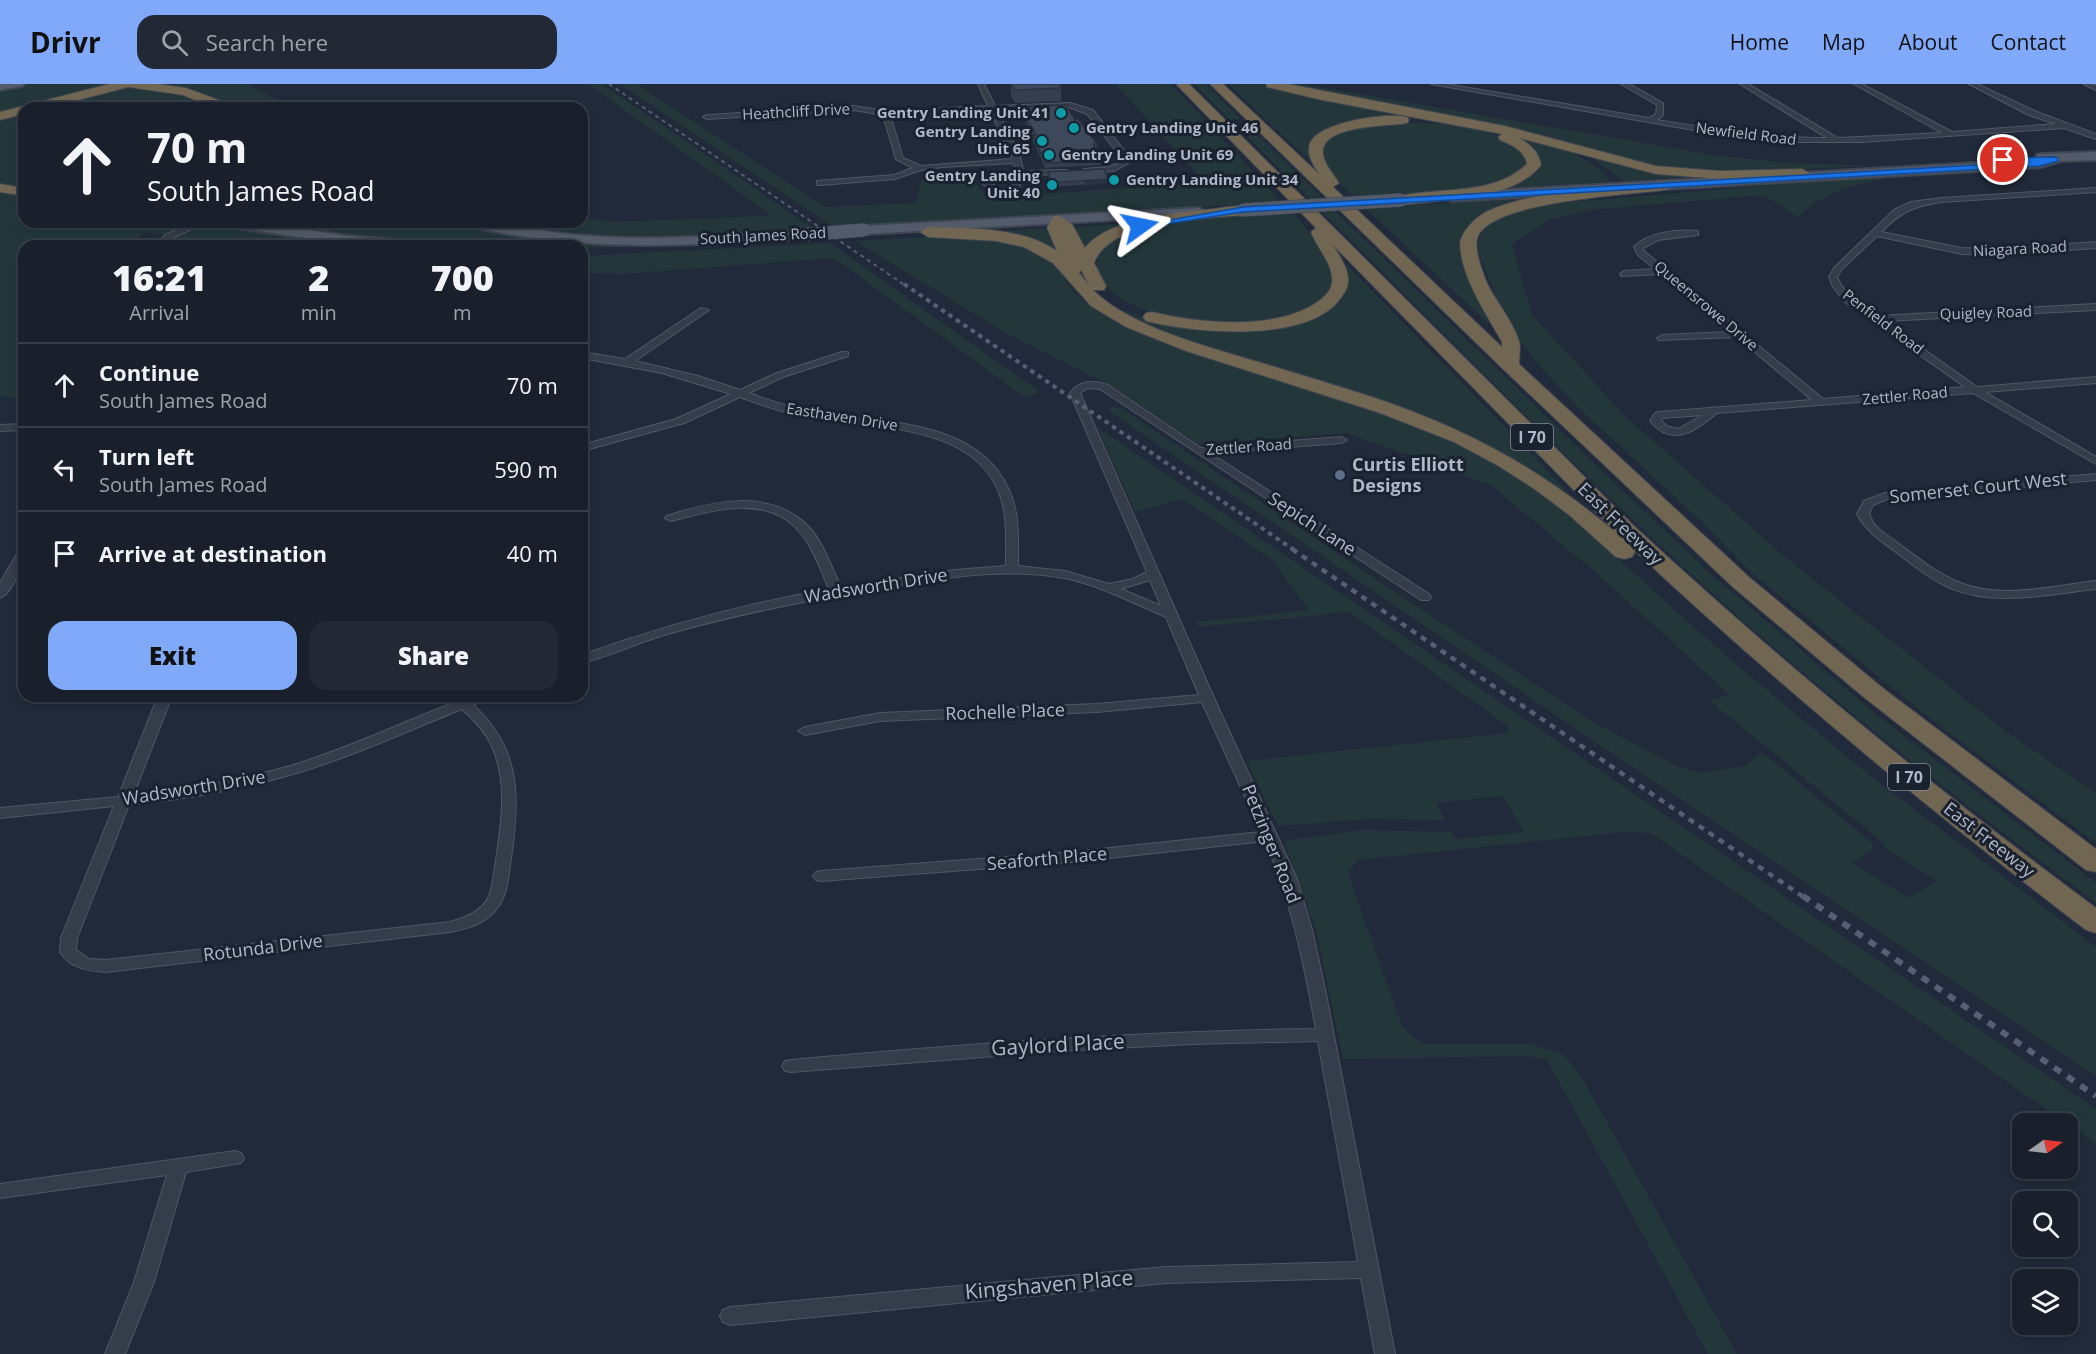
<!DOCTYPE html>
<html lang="en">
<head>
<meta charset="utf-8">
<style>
	body { margin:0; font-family:"Open Sans",sans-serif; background:#222834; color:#f1f3f6; height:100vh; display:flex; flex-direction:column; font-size:22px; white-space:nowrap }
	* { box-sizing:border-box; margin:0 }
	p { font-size:20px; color:#9fa3a9 }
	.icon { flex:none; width:33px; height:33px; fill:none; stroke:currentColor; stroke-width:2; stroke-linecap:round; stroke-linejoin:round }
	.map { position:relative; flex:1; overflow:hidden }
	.drawer { position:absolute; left:18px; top:156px; width:570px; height:462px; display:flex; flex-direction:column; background:#19202c; border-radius:18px; box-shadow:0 3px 9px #0003,0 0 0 2px #373e48 }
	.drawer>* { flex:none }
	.banner { position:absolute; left:18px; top:18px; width:570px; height:126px; border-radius:18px; box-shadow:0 3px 9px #0003,0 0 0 2px #373e48; background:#19202c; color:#f1f3f6; overflow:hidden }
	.needle { width:39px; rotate:76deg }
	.fabs { position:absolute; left:2012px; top:1029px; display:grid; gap:12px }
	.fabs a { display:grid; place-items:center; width:66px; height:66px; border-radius:12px; background:#19202c; box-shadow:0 3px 9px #0003,0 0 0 2px #373e48; font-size:30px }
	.pin { position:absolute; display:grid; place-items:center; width:51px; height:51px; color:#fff; margin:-26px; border:3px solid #fff; border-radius:50%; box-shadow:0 2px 6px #0007 }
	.me { position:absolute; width:66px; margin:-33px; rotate:78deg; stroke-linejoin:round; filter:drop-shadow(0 0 4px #0008) }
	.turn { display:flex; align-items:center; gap:21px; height:126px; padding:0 30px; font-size:27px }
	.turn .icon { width:78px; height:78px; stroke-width:2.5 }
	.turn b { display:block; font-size:42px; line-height:51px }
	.eta { display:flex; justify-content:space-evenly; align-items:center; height:102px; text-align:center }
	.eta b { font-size:36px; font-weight:800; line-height:42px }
	.cta { display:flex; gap:12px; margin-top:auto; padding:12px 30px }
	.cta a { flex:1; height:69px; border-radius:18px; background:#81a9fa; color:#111; font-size:24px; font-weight:800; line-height:69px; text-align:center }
	.cta a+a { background:#222834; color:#f1f3f6 }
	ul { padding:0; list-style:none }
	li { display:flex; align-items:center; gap:18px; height:84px; padding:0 30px; border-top:2px solid #373e48 }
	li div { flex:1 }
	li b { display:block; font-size:22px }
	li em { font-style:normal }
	header { display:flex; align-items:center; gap:36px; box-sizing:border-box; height:84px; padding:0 30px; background:#81a9fa; color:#111 }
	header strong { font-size:28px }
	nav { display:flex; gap:33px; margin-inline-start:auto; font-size:21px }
	.search { width:420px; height:54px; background:#222834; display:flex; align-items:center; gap:15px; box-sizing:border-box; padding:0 21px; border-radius:18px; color:#9fa3a9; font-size:22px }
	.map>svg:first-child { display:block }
	.green { fill:#23373b }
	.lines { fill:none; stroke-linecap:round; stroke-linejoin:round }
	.minor-casing { stroke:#505765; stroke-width:2 }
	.primary-casing { stroke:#3e4654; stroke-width:4 }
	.motorway-casing { stroke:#3d4452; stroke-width:2 }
	.minor { fill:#353c4a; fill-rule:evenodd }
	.primary { fill:#535b6b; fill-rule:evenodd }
	.motorway { fill:#716652; fill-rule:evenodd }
	.rail-far3 { stroke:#576072; stroke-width:2; stroke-dasharray:4 4; stroke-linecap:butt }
	.rail-far2 { stroke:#576072; stroke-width:4; stroke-dasharray:4.5 4.5; stroke-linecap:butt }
	.rail-far1 { stroke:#576072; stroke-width:4.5; stroke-dasharray:6 6; stroke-linecap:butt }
	.rail { stroke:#576072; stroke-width:6; stroke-dasharray:8 8; stroke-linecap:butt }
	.primary-bridge-casing { stroke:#3e4654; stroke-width:14; stroke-linecap:butt }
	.primary-bridge { stroke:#535b6b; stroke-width:13 }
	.wall { fill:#343e4d }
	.shaded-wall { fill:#2b323f }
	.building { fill:#3d485a; stroke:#2b323f; stroke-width:1.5 }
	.route { fill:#1a73e8; stroke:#114b97; stroke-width:1.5 }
	.culture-dot { fill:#0f9aa8; stroke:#1a222f; stroke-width:2 }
	.service-dot { fill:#5c6f8a; stroke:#1a222f; stroke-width:2 }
	.labels { text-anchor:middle; stroke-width:6; stroke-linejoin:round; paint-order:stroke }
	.far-street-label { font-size:15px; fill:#b0b7c7; stroke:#1a222f }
	.far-poi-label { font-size:15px; font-weight:bold; fill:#b0b7c7; stroke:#1a222f; text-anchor:end }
	.shield { fill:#1a222f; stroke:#838a99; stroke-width:1.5 }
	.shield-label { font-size:16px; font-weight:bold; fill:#b0b7c7 }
	.poi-label { font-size:18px; font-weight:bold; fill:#b0b7c7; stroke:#1a222f; text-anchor:start }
	.street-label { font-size:18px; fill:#b0b7c7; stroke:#1a222f }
	.near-street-label { font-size:21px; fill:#b0b7c7; stroke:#1a222f }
</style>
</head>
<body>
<header>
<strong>Drivr</strong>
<div class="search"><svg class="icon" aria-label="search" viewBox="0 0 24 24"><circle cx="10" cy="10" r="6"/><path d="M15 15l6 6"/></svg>Search here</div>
<nav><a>Home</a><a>Map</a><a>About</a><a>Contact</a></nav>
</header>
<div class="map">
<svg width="2096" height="1270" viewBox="0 0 2096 1270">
	<rect width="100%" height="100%" fill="#212a3a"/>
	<g class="green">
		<path d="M29 0H116L0 30V6Z"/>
		<path d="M151 0H246L295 24H239L189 6Z"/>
		<path d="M588 0H602L814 145C706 151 600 159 493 138H582V134L614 138 767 132 770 130Z"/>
		<path d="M620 0H636L825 123 916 119 921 96 967 93 975 97 986 114 1199 99 1203 96 1115 0H1171L1281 118 835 144Z"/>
		<path d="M1194 0H1206L1241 35 1230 36Z"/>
		<path d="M1228 0H1268L1425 35H1392L1337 43 1313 75 1309 76Z"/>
		<path d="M1281 0H1302L1719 72 1791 79 1872 82 1728 88 1673 86Z"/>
		<path d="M126 3 190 13 220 24H46Z"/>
		<path d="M24 30V105L0 101V35Z"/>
		<path d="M1385 39C1424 38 1486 38 1518 64 1523 68 1526 75 1528 80 1510 110 1390 111 1354 113 1339 98 1321 82 1324 59L1347 46Z"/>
		<path d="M1238 43H1249L1324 115 1311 116Z"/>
		<path d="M1497 46C1535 57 1582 64 1609 95L1605 98 1504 104C1570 82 1534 69 1497 46Z"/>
		<path d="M1591 73 1690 92 1623 97Z"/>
		<path d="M1886 91 1890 93C1856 101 1824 107 1798 133L1764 111 1599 125 1551 135 1512 160 1532 231 1625 332 1785 473 2008 649 2096 709V759L1927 632 1752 489 1701 437 1584 329 1542 285 1505 236 1479 169C1474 135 1512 128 1538 121Z"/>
		<path d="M0 109 24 112V138L185 139C173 153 159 151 143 148L133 162H24L23 317 0 311Z"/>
		<path d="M1539 114 1470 144 1493 239H1488L1365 124Z"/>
		<path d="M1334 126 1630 414 1712 491 1881 634 2096 799V819C1975 728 1854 635 1741 535 1595 406 1460 264 1321 127Z"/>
		<path d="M1292 128C1304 142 1334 174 1333 193 1329 262 1102 250 1097 181 1093 133 1258 130 1292 128Z"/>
		<path d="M249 138H456L505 150 560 156 659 160V162L582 164V162H450L371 155Z"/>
		<path d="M1144 138 1083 163 1073 143Z"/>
		<path d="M212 141 355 162H232L177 154 195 145Z"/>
		<path d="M1044 144 1061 172 991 148Z"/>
		<path d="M944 152C980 154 1026 153 1054 180 1061 187 1065 198 1072 206 1089 226 1115 237 1138 247L1361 321 1462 361 1523 396 1553 417 1732 577 1864 687 2096 863V992L1591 655 1109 327 1111 323 1121 324 1395 508 1593 638 1678 683 1701 689 1745 682 1762 668 1872 759 1873 766 1852 779 1909 814 1937 797 1888 766 1874 751 1709 616 1730 611 1602 494 1491 401 1347 349 1198 360 1114 303 1006 249 855 157Z"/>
		<path d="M830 159 1040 308 1026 314 834 174 624 190 582 189V172Z"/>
		<path d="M1343 182H1348L1570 410 1566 411 1508 372 1438 339 1361 311 1168 249 1119 227 1122 226 1151 236 1207 245 1317 230Z"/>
		<path d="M1097 343 2096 1025V1060L1651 749 1625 748 1358 776 1348 788 1402 943 1423 960H1531L1564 971 1581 992 1737 1270H1708L1547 976 1527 972 1343 975 1316 846 1284 757 1362 746 1451 748 1455 755 1524 748 1503 712 1436 719 1445 736 1368 735 1278 742 1247 677 1508 649 1509 643 1349 528 1199 543 1196 538 1309 526 1272 476 1183 415 1135 428Z"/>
	</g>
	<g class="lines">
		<g class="minor-casing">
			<g id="minor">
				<path d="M978 0H984L995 22 1070 19 1093 26 1132 77 1114 87 1084 89V85L1109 83 1124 77 1087 30 1069 23 997 26 1020 72 1023 87 1064 86H1067V90L1023 91 1019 104C1007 112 993 110 983 100L996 92 1016 88 1014 79 942 83 921 86 895 95 820 101H817V97L894 91 913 84 896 75 883 31 854 26 707 35 703 33 707 31 854 22 886 27 988 22ZM990 27 1013 75 921 82 903 74 890 31ZM1016 92 1014 100C1006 106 1000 105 992 100Z"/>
				<path d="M1431 0H1446L1649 34 1656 30 1657 21 1621 0H1629L1663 19V31L1657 36C1714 45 1769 54 1827 54L1740 0H1748L1838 54 1942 49 1854 0H1862L1952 48 2056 40 2031 32 1969 0H1977L2037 28 2096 50V55L2064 44 1862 58H1785L1722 51Z"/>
				<path d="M2084 0 2096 1V6L2085 1Z"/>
				<path d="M2096 104V108L1941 118C1912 123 1902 127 1881 148L1962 164 1999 165 2096 158V164L1999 171 1962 170 1877 152 1842 185 1837 193C1845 212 1861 221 1877 232L2096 220V226L1884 237 1977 303 2096 293V299L1985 308 2096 373V380L1973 309 1717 329C1695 347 1673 364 1650 337L1655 329 1659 328 1812 316 1737 253 1659 256 1657 254 1662 251 1730 248 1661 190 1621 192 1620 190 1624 187 1655 185 1638 171 1634 163C1647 148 1679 145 1698 147V151L1658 156 1643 164 1645 168 1823 315 1965 303 1845 218 1833 203 1829 193 1834 184 1894 126 1911 118 1941 114ZM1703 331 1678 345 1666 342 1661 336 1662 334Z"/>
				<path d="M195 138H206L171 155 163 162H154L165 151Z"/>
				<path d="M701 224 709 226 635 277 698 292 740 306 777 289 842 268H848V272L783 293 749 309C772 318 795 325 819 329 883 339 978 335 1009 406 1020 429 1018 457 1018 482L1065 487 1109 500 1133 495 1147 488 1070 309C1080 296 1093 296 1108 301L1201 364 1342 353 1347 356 1342 359 1210 369 1429 510 1431 513 1429 516H1421L1100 305 1088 304 1080 309 1214 614 1297 795 1312 846 1325 905 1395 1270H1375L1361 1194 1166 1199 730 1241 723 1238 720 1232 723 1226 730 1223 1166 1183 1358 1178 1318 957 1192 960 1058 967 791 988 785 987 782 982 785 977 791 976C966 960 1140 947 1316 945 1304 880 1292 818 1265 757L1072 778 821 797 816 796 813 792 816 788 821 787 1072 768 1261 748 1202 618 1097 628 880 637 805 651 798 647 805 643 880 629 1097 620 1199 611 1166 533C1133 519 1099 501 1064 494 1004 483 943 494 883 504 809 516 736 530 664 551 637 559 610 572 582 579V571C663 542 745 520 829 505 821 487 815 468 803 452 771 408 714 426 671 437L665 434 667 432C712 417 770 404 808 442 824 459 831 483 841 503L955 486 1006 482C1006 457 1008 429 998 406 971 342 877 344 819 335 792 331 766 323 740 313L684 339 582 367V361L676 335 731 310 662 289 582 274V268L625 275ZM1150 496 1161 522 1121 505Z"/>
				<path d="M24 340V346L0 347V341Z"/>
				<path d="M2096 390V396L1887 415 1873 421 1869 430 1874 440 1881 447C1906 464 1930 486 1958 498 2000 516 2052 502 2096 497V505C2049 510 1996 523 1950 504 1932 496 1915 483 1900 471 1883 458 1867 449 1857 430L1864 417 1885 409Z"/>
				<path d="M24 464C24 478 13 509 0 514V499L18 468Z"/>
				<path d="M158 612H172L133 712C185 705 239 697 290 682 347 665 400 639 456 618L451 612 466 614 490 612 473 621C521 664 520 714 511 774 508 794 508 815 492 830 481 841 465 845 450 848L106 888C88 887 70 884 60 868L61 854 114 722 0 734V724L118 713ZM462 625C474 636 484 646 491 660 509 698 501 743 495 783 493 793 493 805 488 814 481 828 464 834 450 838L106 876 89 875 76 866 77 854 129 721C187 715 244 705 300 688 355 671 408 647 462 625Z"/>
				<path d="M235 1067 241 1069 244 1074 241 1079 186 1088 154 1198 125 1270H105L134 1198 167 1091 0 1114V1100Z"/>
			</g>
		</g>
		<g class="primary-casing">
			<g id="primary">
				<path d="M0 0H24L22 2 0 6Z"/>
				<path d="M2096 68V76L2060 77 2041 83 2012 85 1452 117 1445 113 1452 109 2012 77 2036 76 2037 71 2041 70Z"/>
				<path d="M1199 124 1206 128 1204 131 864 150 857 146 864 142Z"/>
				<path d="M217 138H253L348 152 417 158 424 162 348 160 224 142Z"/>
				<path d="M462 138C505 138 547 150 590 152 659 157 729 151 798 147L805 151 798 155C685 162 575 168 464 141Z"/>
			</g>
		</g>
		<g class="motorway-casing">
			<g id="motorway">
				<path d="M109 0H158L186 4 232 21 234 24H215L183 11 128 3 48 24H24V30L0 36V28Z"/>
				<path d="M1176 0H1189L1634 442C1781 578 1935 705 2096 824V849L2086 846C1929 726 1778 601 1634 466L1635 468 1632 473 1624 475 1616 473 1568 430 1533 404 1497 381 1454 358 1380 329 1186 267 1126 243 1091 222 1053 179 1024 163 996 157 928 153 920 148 928 143C970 145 1020 142 1057 167L1047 144 1053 133 1058 131 1072 140 1085 164C1108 134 1177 129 1212 125 1223 124 1237 120 1248 123L1251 126 1248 129 1243 131C1203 135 1110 136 1094 179L1106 202 1104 206H1093C1130 243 1206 262 1255 277 1293 288 1331 300 1369 312 1463 343 1539 383 1615 448L1333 161C1339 171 1347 182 1348 194 1349 203 1345 208 1340 215 1307 260 1194 249 1146 237L1143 233 1146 229 1152 228C1198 239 1269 246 1311 222 1320 217 1330 210 1332 199 1334 180 1317 165 1311 148L1316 144ZM1081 186 1089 201 1079 189Z"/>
				<path d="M1210 0H1223L1319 90C1313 81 1306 70 1310 59 1319 38 1387 28 1407 33L1409 36 1407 39C1388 43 1320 40 1323 70 1324 80 1334 91 1339 99L1333 103 1502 263V258C1486 229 1462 195 1460 161 1460 148 1477 132 1488 127 1533 106 1615 104 1665 98L1670 99 1672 102 1670 105 1665 106C1627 111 1495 117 1478 152 1473 163 1482 186 1486 197 1495 217 1512 235 1519 257 1521 263 1519 273 1519 280L1750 494 1884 605 2096 765V788L2086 786 1866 615 1734 504 1503 285Z"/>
				<path d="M1266 0H1288L1505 42 1656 82 1720 87 1802 85 1809 89 1802 93 1720 95 1656 90 1519 54C1530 60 1539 68 1541 81 1515 116 1441 116 1401 121L1396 119 1393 116 1396 113C1438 102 1493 113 1527 80 1524 66 1512 61 1500 56L1498 53 1502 50 1322 16 1267 3Z"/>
				<path d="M0 100 24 104V112L0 108Z"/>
			</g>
		</g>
		<use href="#minor" class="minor"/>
		<use href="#primary" class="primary"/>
		<use href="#motorway" class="motorway"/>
		<path class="rail-far3" d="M609 0 906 202"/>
		<path class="rail-far2" d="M904 200 1294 466"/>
		<path class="rail-far1" d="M1292 465 1805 814"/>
		<path class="rail" d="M1803 812 2096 1012"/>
		<g class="primary-bridge-casing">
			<g id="primary-bridge">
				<path d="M1243 126 1401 116"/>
				<path d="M798 151 864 146"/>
			</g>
		</g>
		<use href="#primary-bridge" class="primary-bridge"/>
	</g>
	<g class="wall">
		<path d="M1011 0H1059L1061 4V17L1015 19 1011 12Z"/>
		<path d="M1020 23 1075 36 1097 60V64H1095L1101 77V81L1045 84 1033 56V51L1020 27Z"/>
		<path d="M1048 88 1108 95V99L1051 103 1048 92Z"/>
	</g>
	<path class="shaded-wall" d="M1108 95V99L1085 101V97Z"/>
	<g class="building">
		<path d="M1012 0H1059L1061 4 1015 6Z"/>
		<path d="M1066 21 1075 36 1078 35 1097 60H1093L1101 77 1045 79 1033 51H1036L1020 23Z"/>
		<path d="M1104 85 1108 95 1051 99 1048 88Z"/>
	</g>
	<path class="route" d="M2055 73 2058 74V77L2040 82 1243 128 1140 144 1136 142 1243 123 2012 79 1999 76 2003 74Z"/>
	<g class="culture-dot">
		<circle cx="1061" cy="29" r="6"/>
		<circle cx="1074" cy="44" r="6"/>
		<circle cx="1042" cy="57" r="6"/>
		<circle cx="1049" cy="71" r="6"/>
		<circle cx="1114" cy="96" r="6"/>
		<circle cx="1052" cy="101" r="6"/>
	</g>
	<circle class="service-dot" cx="1340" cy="391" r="6"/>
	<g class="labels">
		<g class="far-street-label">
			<text transform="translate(796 28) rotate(-3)" y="5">Heathcliff Drive</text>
			<text transform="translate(1746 50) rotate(7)" y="5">Newfield Road</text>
			<text transform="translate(763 152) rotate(-3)" y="5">South James Road</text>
			<text transform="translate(2020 165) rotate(-3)" y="5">Niagara Road</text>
			<text transform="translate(1706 222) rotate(40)" y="5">Queensrowe Drive</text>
			<text transform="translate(1986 229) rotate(-2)" y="5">Quigley Road</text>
			<text transform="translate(1883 238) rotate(37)" y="5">Penfield Road</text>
			<text transform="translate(1905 312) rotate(-5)" y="5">Zettler Road</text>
			<text transform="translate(842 333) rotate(9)" y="5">Easthaven Drive</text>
			<text transform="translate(1249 363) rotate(-4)" y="5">Zettler Road</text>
		</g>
		<g class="far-poi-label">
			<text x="1049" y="34">Gentry Landing Unit 41</text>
			<text x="1086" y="49" text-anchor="start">Gentry Landing Unit 46</text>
			<text x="1030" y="53">Gentry Landing<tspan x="1030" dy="17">Unit 65</tspan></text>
			<text x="1061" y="76" text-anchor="start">Gentry Landing Unit 69</text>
			<text x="1040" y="97">Gentry Landing<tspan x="1040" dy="17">Unit 40</tspan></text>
			<text x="1126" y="101" text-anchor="start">Gentry Landing Unit 34</text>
		</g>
		<g class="shield">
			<rect x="1511" y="340" width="42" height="26" rx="4.5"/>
			<rect x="1888" y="680" width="42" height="26" rx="4.5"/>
		</g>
		<g class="shield-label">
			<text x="1532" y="359">I 70</text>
			<text x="1909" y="699">I 70</text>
		</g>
		<g class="poi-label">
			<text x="1352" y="387">Curtis Elliott<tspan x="1352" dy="21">Designs</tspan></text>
		</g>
		<g class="street-label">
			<text transform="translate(1978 404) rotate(-6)" y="6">Somerset Court West</text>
			<text transform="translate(1312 440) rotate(33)" y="6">Sepich Lane</text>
			<text transform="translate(1620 440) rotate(44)" y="6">East Freeway</text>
			<text transform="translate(876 502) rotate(-9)" y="6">Wadsworth Drive</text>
			<text transform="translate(1005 628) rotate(-2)" y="6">Rochelle Place</text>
			<text transform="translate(194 704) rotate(-9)" y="6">Wadsworth Drive</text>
			<text transform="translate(1989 756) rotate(38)" y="6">East Freeway</text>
			<text transform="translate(1271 760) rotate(68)" y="6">Petzinger Road</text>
			<text transform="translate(1047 775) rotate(-5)" y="6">Seaforth Place</text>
			<text transform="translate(263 864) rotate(-7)" y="6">Rotunda Drive</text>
		</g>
		<g class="near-street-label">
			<text transform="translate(1058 961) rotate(-3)" y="7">Gaylord Place</text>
			<text transform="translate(1049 1201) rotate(-5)" y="7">Kingshaven Place</text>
		</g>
	</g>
</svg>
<div class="fabs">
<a><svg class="needle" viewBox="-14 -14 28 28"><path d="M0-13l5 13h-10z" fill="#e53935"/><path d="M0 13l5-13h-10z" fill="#9fa3a9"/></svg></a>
<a><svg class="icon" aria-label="search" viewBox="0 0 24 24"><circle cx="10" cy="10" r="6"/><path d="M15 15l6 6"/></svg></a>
<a><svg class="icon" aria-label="layers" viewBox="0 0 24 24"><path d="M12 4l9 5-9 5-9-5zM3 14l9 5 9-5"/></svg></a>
</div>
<div class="pin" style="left:2003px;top:76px;background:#d93025"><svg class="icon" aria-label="arrive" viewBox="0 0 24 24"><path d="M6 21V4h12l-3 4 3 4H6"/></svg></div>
<svg class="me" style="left:1140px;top:142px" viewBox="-20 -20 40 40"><path d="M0-17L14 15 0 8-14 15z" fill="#1a73e8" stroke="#fff" stroke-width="4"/></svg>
<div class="banner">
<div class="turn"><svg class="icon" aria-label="ahead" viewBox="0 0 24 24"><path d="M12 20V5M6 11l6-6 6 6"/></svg><div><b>70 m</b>South James Road</div></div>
</div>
<section class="drawer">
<div class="eta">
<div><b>16:21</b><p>Arrival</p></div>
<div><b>2</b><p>min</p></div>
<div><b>700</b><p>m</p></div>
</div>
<ul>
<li><svg class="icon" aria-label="ahead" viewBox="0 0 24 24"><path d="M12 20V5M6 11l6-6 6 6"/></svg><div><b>Continue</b><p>South James Road</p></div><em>70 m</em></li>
<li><svg class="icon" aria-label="left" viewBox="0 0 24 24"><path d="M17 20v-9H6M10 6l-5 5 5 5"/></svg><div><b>Turn left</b><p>South James Road</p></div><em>590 m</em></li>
<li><svg class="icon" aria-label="arrive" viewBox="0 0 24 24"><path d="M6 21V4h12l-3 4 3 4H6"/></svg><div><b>Arrive at destination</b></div><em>40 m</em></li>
</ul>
<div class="cta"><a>Exit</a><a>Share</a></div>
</section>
</div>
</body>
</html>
